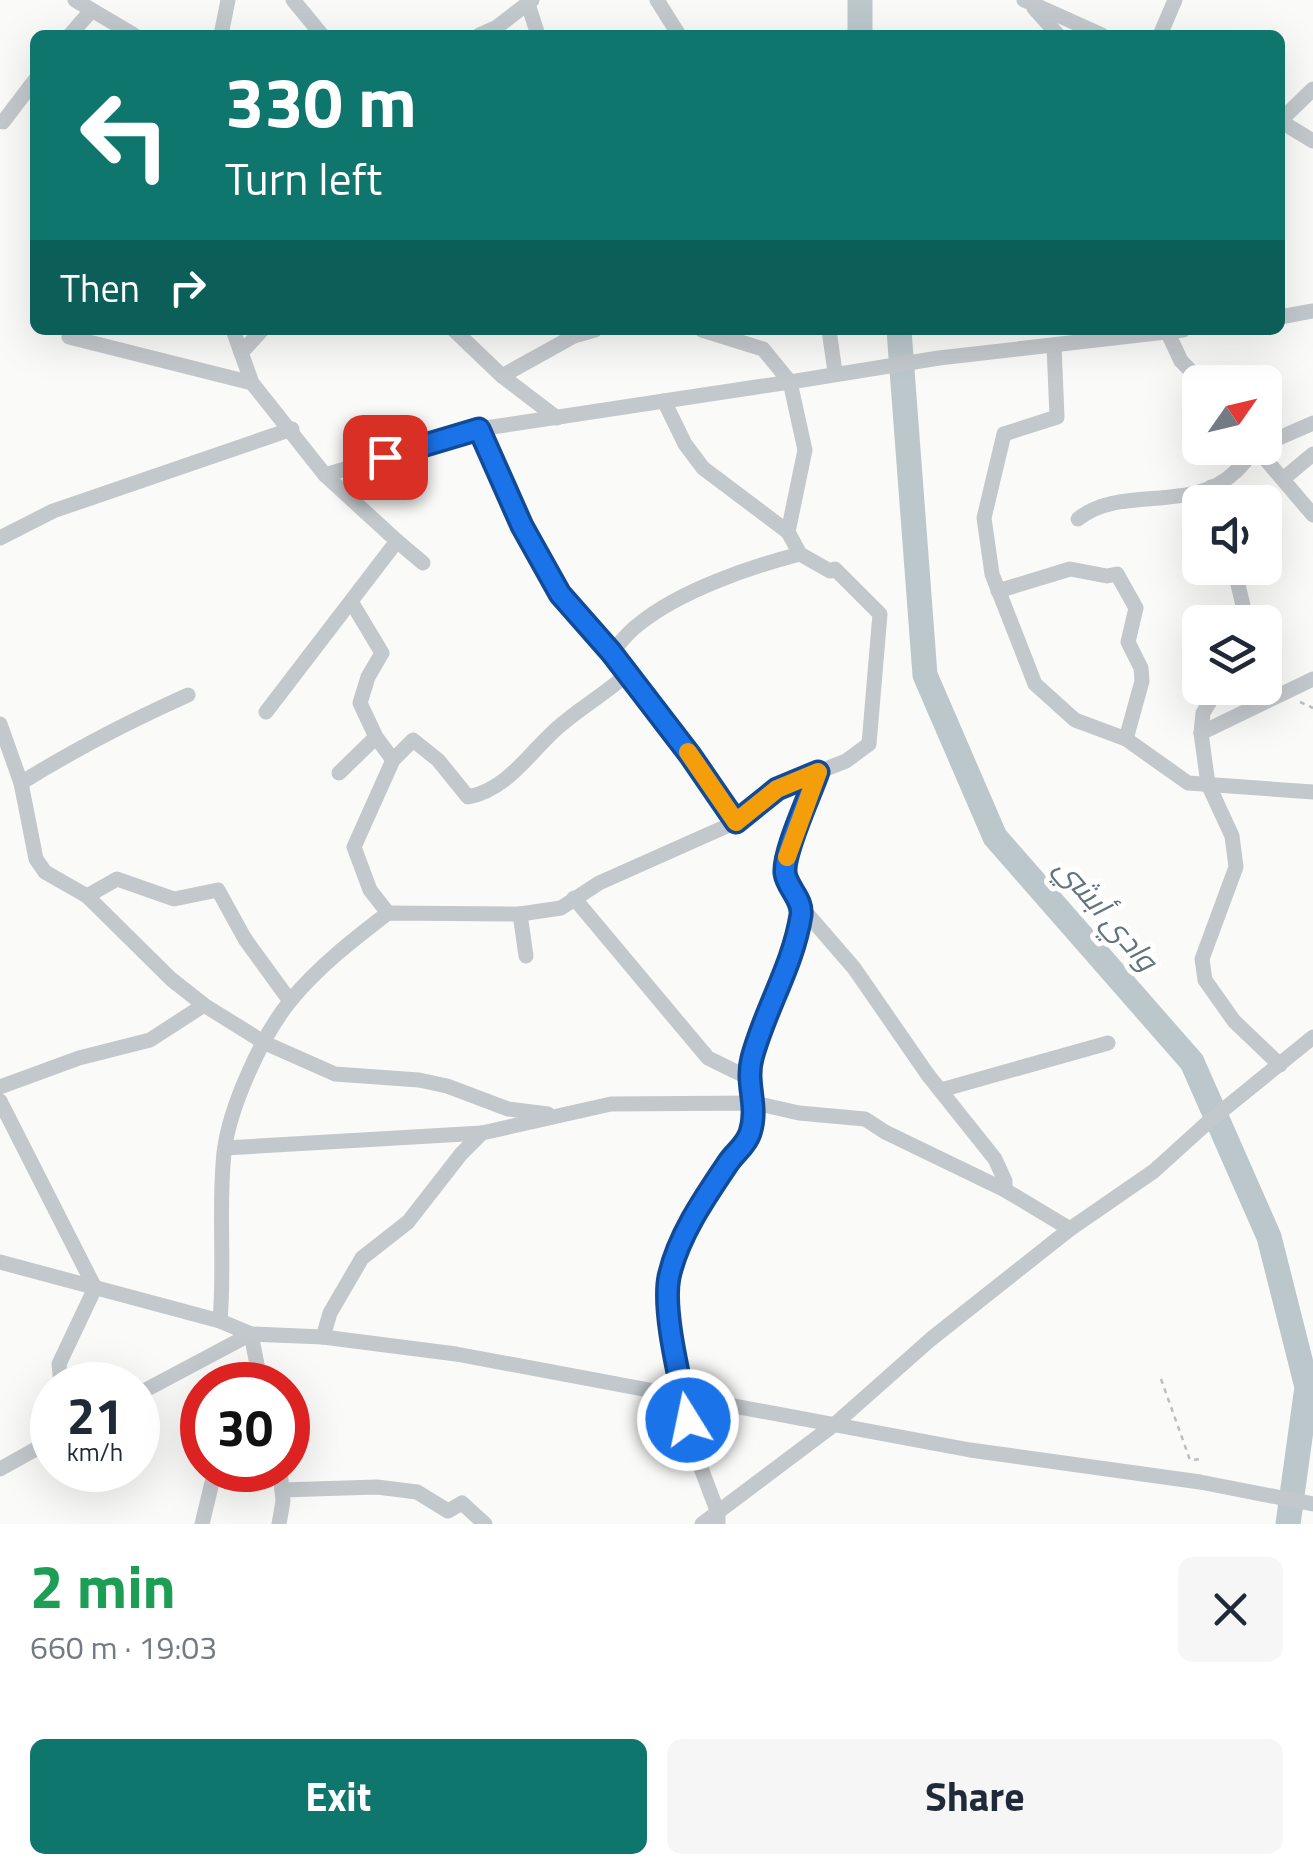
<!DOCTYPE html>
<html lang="en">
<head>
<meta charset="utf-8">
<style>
	body { margin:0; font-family:"Titillium Web",Cairo,sans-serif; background:#f6f6f7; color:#1f2937; height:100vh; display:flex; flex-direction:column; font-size:38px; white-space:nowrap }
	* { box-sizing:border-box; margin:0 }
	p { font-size:32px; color:#747a83 }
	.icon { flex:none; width:55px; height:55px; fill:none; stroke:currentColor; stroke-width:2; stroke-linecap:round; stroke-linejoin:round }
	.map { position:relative; height:1524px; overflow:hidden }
	.panel { display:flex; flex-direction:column; background:#fff; flex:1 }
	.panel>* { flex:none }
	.top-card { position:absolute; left:30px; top:30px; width:1255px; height:305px; border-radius:15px; box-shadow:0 10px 40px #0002; background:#0f766e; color:#fff; overflow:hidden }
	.needle { width:65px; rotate:56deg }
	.controls { position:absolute; left:1182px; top:365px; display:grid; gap:20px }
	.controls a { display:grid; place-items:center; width:100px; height:100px; border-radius:15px; background:#fff; box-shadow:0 10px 40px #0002; font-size:50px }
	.speed { position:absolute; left:30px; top:1362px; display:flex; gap:20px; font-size:50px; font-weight:700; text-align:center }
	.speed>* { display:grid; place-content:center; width:130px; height:130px; border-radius:50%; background:#fff; box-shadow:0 10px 40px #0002; line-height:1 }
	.speed small { font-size:25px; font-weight:400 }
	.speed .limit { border:15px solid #d22; background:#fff; color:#111 }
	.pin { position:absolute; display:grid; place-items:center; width:85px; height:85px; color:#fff; margin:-42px; border-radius:20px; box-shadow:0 5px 15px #0006 }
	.me { position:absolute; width:110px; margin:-55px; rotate:350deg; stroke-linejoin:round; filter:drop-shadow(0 0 8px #0008) }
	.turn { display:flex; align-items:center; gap:35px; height:210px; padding:0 30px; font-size:45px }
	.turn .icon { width:130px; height:130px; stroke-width:2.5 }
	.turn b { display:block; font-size:70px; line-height:85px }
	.then { display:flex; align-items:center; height:95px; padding:0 30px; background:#0003; gap:20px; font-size:38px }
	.round { display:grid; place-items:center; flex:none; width:105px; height:105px; border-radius:15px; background:#f6f6f7 }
	.head { display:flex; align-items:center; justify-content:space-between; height:170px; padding:0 30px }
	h1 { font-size:60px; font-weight:700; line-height:75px; color:#1e9e55 }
	.cta { display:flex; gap:20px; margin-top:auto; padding:20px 30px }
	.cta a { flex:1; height:115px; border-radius:15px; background:#0f766e; color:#fff; font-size:40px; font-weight:700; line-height:115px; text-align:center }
	.cta a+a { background:#f6f6f7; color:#1f2937 }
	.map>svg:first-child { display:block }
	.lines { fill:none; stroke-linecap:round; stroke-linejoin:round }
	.river { stroke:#bbc7cb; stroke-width:25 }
	.path { stroke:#bbbfc2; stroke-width:2.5; stroke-dasharray:5 5; stroke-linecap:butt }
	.street { stroke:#c3c8cc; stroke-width:15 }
	.route-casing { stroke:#114b97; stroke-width:25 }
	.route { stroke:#1a73e8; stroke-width:18 }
	.slow { stroke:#f59e0b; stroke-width:18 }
	.labels { text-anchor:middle; stroke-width:10; stroke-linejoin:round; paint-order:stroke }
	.water-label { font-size:30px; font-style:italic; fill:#60757c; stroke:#fff }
</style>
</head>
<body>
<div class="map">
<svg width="1313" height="1524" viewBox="0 0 1313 1524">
	<rect width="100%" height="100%" fill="#fafaf8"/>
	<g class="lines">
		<g class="river">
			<path d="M860 35V0"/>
			<path d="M899 330 925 675 995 837 1192 1062 1269 1237 1307 1387 1288 1524"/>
		</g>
		<g class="path">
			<path d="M1300 702 1313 708"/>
			<path d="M1161 1379 1190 1460 1201 1459"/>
		</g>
		<g class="street">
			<path d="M75 0 134 35"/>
			<path d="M293 0 322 35"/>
			<path d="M657 0 679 35"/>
			<path d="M1024 0 1102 35"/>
			<path d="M528 4 538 35"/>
			<path d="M1034 8 1058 35"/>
			<path d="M70 35 90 12"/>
			<path d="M221 35 228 0"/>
			<path d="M479 35 497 27 532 0"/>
			<path d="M1160 35 1175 0"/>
			<path d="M0 121 3 122 35 80"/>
			<path d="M1280 121 1313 89"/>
			<path d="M1280 121 1313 141"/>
			<path d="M1280 317 1313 311"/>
			<path d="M233 330 252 383 325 475"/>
			<path d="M454 330 502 376 557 418"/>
			<path d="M702 330 763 349 790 382"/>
			<path d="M829 330 835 372"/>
			<path d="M1167 331 1181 361 1202 382"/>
			<path d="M69 337 252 383"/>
			<path d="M1054 345 1057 417 1004 434 984 518 992 574 1035 684 1075 720 1126 739 1188 783 1313 792"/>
			<path d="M241 353 262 330"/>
			<path d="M502 376 574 336 595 330"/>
			<path d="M1265 444 1313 423"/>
			<path d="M1256 448 1313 515"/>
			<path d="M1283 479 1313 454"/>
			<path d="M1211 487 1224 502"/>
			<path d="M1078 519C1121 484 1192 514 1235 472 1243 465 1249 456 1256 448"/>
			<path d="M788 532 703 468 685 444 664 401 790 382"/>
			<path d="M0 538 53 511 292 429"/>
			<path d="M397 541 423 563"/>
			<path d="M1234 568 1247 622"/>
			<path d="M998 591 1070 569 1107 576 1117 574 1136 608 1128 642 1141 668 1142 681 1126 739"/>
			<path d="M352 603 382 653 368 677 360 703 376 737 393 760"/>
			<path d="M611 653 560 594 536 554 479 429 664 401"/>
			<path d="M626 675 611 653C620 643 628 632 639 624 680 591 749 567 800 554"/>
			<path d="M1218 688 1203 713 1201 733 1208 784 1232 836 1236 867 1202 959 1205 980 1234 1021 1280 1065"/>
			<path d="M266 712 397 541 325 475 479 429"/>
			<path d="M0 724 21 783 36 859 45 872 87 896 171 979 204 1005 265 1043 335 1074 419 1080 447 1086 508 1109 548 1114"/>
			<path d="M1201 733 1313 679"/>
			<path d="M339 773 376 737"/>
			<path d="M21 783C75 749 130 721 188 695"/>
			<path d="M87 896 117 879 174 899 218 890 245 939 290 1001"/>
			<path d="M574 898 708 1058 749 1078"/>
			<path d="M802 908 854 968 928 1075 995 1159 1005 1181V1190L1070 1229"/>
			<path d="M388 913 370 890 354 847 393 760 413 740 438 760 468 797C510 789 531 749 562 724 582 707 606 693 626 675L690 755 736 822"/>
			<path d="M520 914 526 956"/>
			<path d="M0 1087 79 1058 150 1040 204 1005"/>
			<path d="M941 1090 1108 1043"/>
			<path d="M0 1101 95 1288 59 1364 61 1385"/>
			<path d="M225 1148 482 1133"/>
			<path d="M0 1262 220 1321 251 1334 323 1337 456 1354 970 1450 1200 1482 1313 1504"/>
			<path d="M220 1321C225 1265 218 1209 224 1153 229 1108 262 1035 291 1000 318 967 354 939 388 913L520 914 561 908 599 883 736 822 777 789 818 772"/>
			<path d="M251 1334 261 1385"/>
			<path d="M323 1337 330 1313 362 1258 408 1222 461 1154 482 1133 611 1104 755 1103 799 1113 865 1119 885 1132 1005 1190"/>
			<path d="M138 1394 251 1334"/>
			<path d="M0 1469 52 1440"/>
			<path d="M282 1490 377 1487 417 1492 448 1511 462 1503 485 1524"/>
			<path d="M202 1524 215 1470"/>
			<path d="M279 1524 283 1501 280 1470"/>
			<path d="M702 1524 835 1424 931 1339 1070 1229 1154 1171 1207 1123 1313 1037"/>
			<path d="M718 1524V1513L693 1447 673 1337 669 1277 685 1232 727 1164 744 1147 751 1130 755 1103 749 1078 752 1059 791 962 802 908 785 876 786 859 818 772 846 761 869 744 880 614 835 569 830 571 800 554 788 532 805 450 790 382 939 358 1183 330"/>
		</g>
	</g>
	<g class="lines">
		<g class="route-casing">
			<path id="route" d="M385 457 479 429 522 526 560 594 611 652 690 755 736 822 777 789 818 772C810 795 783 852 785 873 787 888 803 899 801 915 793 966 765 1009 752 1058 745 1085 759 1105 750 1133 745 1147 736 1151 728 1163 705 1197 678 1236 669 1277 662 1312 681 1384 688 1420"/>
		</g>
		<use href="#route" class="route"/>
		<path class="slow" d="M688 752 736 822 777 789 818 772 787 857"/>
	</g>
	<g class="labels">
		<g class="water-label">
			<text transform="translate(1106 914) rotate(49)" y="10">وادي أبشي</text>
		</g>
	</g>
</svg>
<div class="controls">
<a><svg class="needle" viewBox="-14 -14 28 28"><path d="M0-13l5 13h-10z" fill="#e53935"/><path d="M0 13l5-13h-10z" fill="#747a83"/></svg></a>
<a><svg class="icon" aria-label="sound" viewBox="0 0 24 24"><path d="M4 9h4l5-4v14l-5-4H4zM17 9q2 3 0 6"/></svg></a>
<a><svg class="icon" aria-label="layers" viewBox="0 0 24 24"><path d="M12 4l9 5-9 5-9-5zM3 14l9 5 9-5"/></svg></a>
</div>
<div class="speed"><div>21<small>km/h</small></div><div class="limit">30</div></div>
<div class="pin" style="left:385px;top:457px;background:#d93025"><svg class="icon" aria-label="arrive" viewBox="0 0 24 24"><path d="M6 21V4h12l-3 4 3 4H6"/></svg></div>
<svg class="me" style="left:688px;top:1420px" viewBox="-20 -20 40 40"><circle r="17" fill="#1a73e8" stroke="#fff" stroke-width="3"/><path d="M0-11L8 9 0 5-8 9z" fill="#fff"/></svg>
<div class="top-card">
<div class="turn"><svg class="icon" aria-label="left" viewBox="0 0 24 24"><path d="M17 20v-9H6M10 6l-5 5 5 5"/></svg><div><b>330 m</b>Turn left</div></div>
<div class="then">Then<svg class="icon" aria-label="right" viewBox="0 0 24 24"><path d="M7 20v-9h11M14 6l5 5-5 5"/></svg></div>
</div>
</div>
<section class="panel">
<div class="head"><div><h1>2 min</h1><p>660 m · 19:03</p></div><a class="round"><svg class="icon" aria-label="close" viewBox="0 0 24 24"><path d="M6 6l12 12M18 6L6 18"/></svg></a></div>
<div class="cta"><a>Exit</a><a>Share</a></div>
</section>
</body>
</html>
